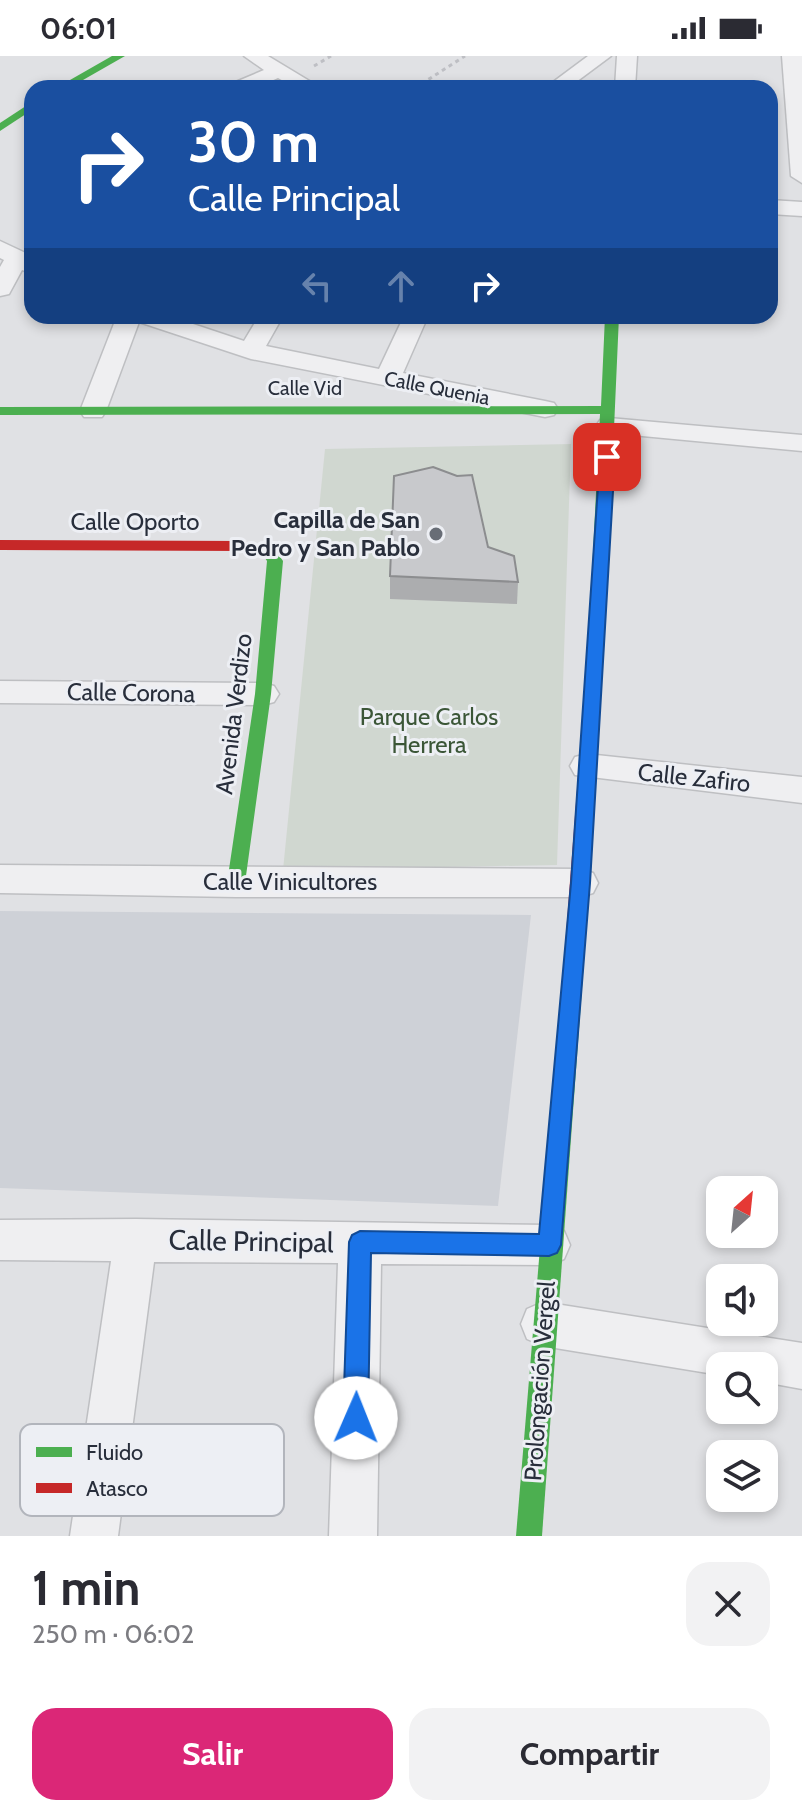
<!DOCTYPE html>
<html lang="es">
<head>
<meta charset="utf-8">
<style>
	body { margin:0; font-family:Cabin,sans-serif; background:#f2f2f3; color:#2b2b33; height:100vh; display:flex; flex-direction:column; font-size:30px; white-space:nowrap }
	* { box-sizing:border-box; margin:0 }
	p { font-size:26px; color:#7c7c81 }
	.icon { flex:none; width:44px; height:44px; fill:none; stroke:currentColor; stroke-width:2; stroke-linecap:round; stroke-linejoin:round }
	.map { position:relative; height:1480px; overflow:hidden }
	.side { display:flex; flex-direction:column; background:#fff; flex:1 }
	.side>* { flex:none }
	.guide { position:absolute; left:24px; top:24px; width:754px; height:244px; border-radius:24px; box-shadow:0 4px 12px #0003; background:#1a4fa0; color:#fff; overflow:hidden }
	.needle { width:52px; rotate:27deg }
	.controls { position:absolute; left:706px; top:1120px; display:grid; gap:16px }
	.controls a { display:grid; place-items:center; width:72px; height:72px; border-radius:16px; background:#fff; box-shadow:0 4px 12px #0003; font-size:40px }
	.pin { position:absolute; display:grid; place-items:center; width:68px; height:68px; color:#fff; margin:-34px; border-radius:16px; box-shadow:0 4px 12px #0006 }
	.me { position:absolute; width:88px; margin:-44px; rotate:1deg; stroke-linejoin:round; filter:drop-shadow(0 0 6px #0008) }
	.turn { display:flex; align-items:center; gap:28px; height:168px; padding:0 32px; font-size:36px }
	.turn .icon { width:104px; height:104px; stroke-width:2.5 }
	.turn b { display:block; font-size:56px; line-height:68px }
	.lanes { display:flex; align-items:center; height:76px; padding:0 32px; background:#0003; justify-content:center; gap:40px; direction:ltr }
	.lanes .off { opacity:.35 }
	.round { display:grid; place-items:center; flex:none; width:84px; height:84px; border-radius:24px; background:#f2f2f3 }
	.head { display:flex; align-items:center; justify-content:space-between; height:136px; padding:0 32px }
	h1 { font-size:48px; font-weight:700; line-height:60px }
	.primary-button { display:flex; gap:16px; margin-top:auto; padding:16px 32px }
	.primary-button a { flex:1; height:92px; border-radius:24px; background:#db2777; color:#fff; font-size:32px; font-weight:700; line-height:92px; text-align:center }
	.primary-button a+a { background:#f2f2f3; color:#2b2b33 }
	.status { display:flex; justify-content:space-between; align-items:center; height:56px; padding:0 40px; background:#fff; direction:ltr }
	.status svg { height:22px; fill:currentColor }
	.map>svg:first-child { display:block }
	.built { fill:#ced1d7 }
	.green { fill:#d0d7d0 }
	.lines { fill:none; stroke-linecap:round; stroke-linejoin:round }
	.street-casing { stroke:#bebfc2; stroke-width:3 }
	.path { stroke:#bebfc4; stroke-width:3; stroke-dasharray:4 4; stroke-linecap:butt }
	.street { fill:#efeff1; fill-rule:evenodd }
	.fast { fill:#4caf50; fill-rule:evenodd }
	.jam { fill:#c62828; fill-rule:evenodd }
	.wall { fill:#acadaf }
	.building { fill:#c8c9cc; stroke:#8c8d8f; stroke-width:2 }
	.route { fill:#1a73e8; stroke:#114b97; stroke-width:2 }
	.poi-dot { fill:#686d76; stroke:#edeff4; stroke-width:3 }
	.labels { text-anchor:middle; stroke-width:6; stroke-linejoin:round; paint-order:stroke }
	.far-street-label { font-size:20px; fill:#282e3b; stroke:#edeff4 }
	.poi-label { font-size:24px; font-weight:bold; fill:#282e3b; stroke:#edeff4; text-anchor:end }
	.street-label { font-size:24px; fill:#282e3b; stroke:#edeff4 }
	.park-label { font-size:24px; fill:#3b5637; stroke:#edeff4 }
	.near-street-label { font-size:28px; fill:#282e3b; stroke:#edeff4 }
	.key { fill:#edeff4; stroke:#b2b5bc; stroke-width:2 }
	.key-label { font-size:22px; fill:#282e3b }
</style>
</head>
<body>
<div class="status"><b>06:01</b><svg viewBox="0 0 49 12"><path d="M0 12V9h3v3zM5 12V6h3v6zM10 12V3h3v9zM15 12V0h3v12zM26 1h20v11H26zM47 4h2v5h-2z"/></svg></div>
<div class="map">
<svg width="802" height="1480" viewBox="0 0 802 1480">
	<rect width="100%" height="100%" fill="#e0e1e4"/>
	<path class="built" d="M0 855 531 859 498 1150 0 1132Z"/>
	<path class="green" d="M571 388 557 809 283 814 325 393Z"/>
	<g class="lines">
		<g class="street-casing">
			<g id="street">
				<path d="M244 0H268L321 32H296L278 22 255 32H228L231 28 264 14Z"/>
				<path d="M588 0H611L568 32H545Z"/>
				<path d="M617 0H637L635 32H615Z"/>
				<path d="M782 0H802V127L791 120Z"/>
				<path d="M770 144 802 146V160L770 158Z"/>
				<path d="M0 185 32 200V217L22 214 9 238 0 240V211L4 204 0 202Z"/>
				<path d="M117 260H169L244 285 259 260H283L266 290 379 313 404 260H428L403 317 545 345 554 347 558 353 554 359 545 361 251 303 139 266 106 355 102 361H84L80 355Z"/>
				<path d="M609 362 802 379V395L600 376 596 370 600 364Z"/>
				<path d="M0 625 263 627 274 630 279 638 274 646 263 649 0 647Z"/>
				<path d="M587 698 802 721V747L575 719 570 710 575 701Z"/>
				<path d="M0 809 580 813 593 817 598 827 593 837 580 841H236L0 837Z"/>
				<path d="M136 1163 549 1169 564 1175 570 1189 564 1203 549 1209 381 1208 377 1480H329L338 1207 154 1206 118 1480H70L111 1205 0 1204V1164Z"/>
				<path d="M543 1246 802 1287V1333L764 1326V1310H720V1319L543 1290 527 1283 521 1268 527 1253Z"/>
			</g>
		</g>
		<g class="path">
			<path d="M314 10 331 0"/>
			<path d="M415 32 465 0"/>
		</g>
		<use href="#street" class="street"/>
		<g class="fast">
			<path d="M112 0H125L69 32H56Z"/>
			<path d="M32 46V54L0 75V67Z"/>
			<path d="M605 260H619L605 575 597 581 589 575 600 358 0 359V351L601 350Z"/>
			<path d="M269 491 274 492 283 505 271 638 245 827 243 832H229L227 827 255 638 267 505 261 496Z"/>
			<path d="M575 883 582 885 585 891 542 1480H516L565 891 568 885Z"/>
		</g>
		<g class="jam">
			<path d="M0 484 243 485 274 492 277 496 269 501 243 495 0 494Z"/>
			<path d="M597 569 605 575 585 891 582 897 575 899 568 897 565 891 589 575Z"/>
		</g>
	</g>
	<path class="wall" d="M488 491 518 526 517 548 390 543V520Z"/>
	<path class="building" d="M433 411 457 420 472 419 488 491 514 500 518 526 390 520 394 420Z"/>
	<path class="route" d="M607 396 615 401 590 827 561 1189 557 1197 549 1200 371 1197 368 1362 365 1371 356 1375 347 1371 343 1362 349 1186 352 1179 360 1175 539 1178 571 827 600 401Z"/>
	<circle class="poi-dot" cx="436" cy="478" r="8"/>
	<g class="labels">
		<g class="far-street-label">
			<text x="305" y="339">Calle Vid</text>
			<text transform="translate(437 332) rotate(11)" y="7">Calle Quenia</text>
		</g>
		<g class="poi-label">
			<text x="420" y="472">Capilla de San<tspan x="420" dy="28">Pedro y San Pablo</tspan></text>
		</g>
		<g class="street-label">
			<text x="135" y="474">Calle Oporto</text>
			<text transform="translate(131 637) rotate(1)" y="8">Calle Corona</text>
			<text transform="translate(234 658) rotate(-83)" y="8">Avenida Verdizo</text>
			<text transform="translate(694 722) rotate(6)" y="8">Calle Zafiro</text>
			<text x="290" y="834">Calle Vinicultores</text>
			<text transform="translate(540 1325) rotate(-86)" y="8">Prolongación Vergel</text>
		</g>
		<g class="park-label">
			<text x="429" y="669">Parque Carlos<tspan x="429" dy="28">Herrera</tspan></text>
		</g>
		<g class="near-street-label">
			<text transform="translate(251 1185) rotate(1)" y="10">Calle Principal</text>
		</g>
	</g>
	<rect x="20" y="1368" width="264" height="92" rx="12" class="key"/>
	<rect x="36" y="1391" width="36" height="10" fill="#4caf50"/>
	<rect x="36" y="1427" width="36" height="10" fill="#c62828"/>
	<g class="key-label">
		<text x="86" y="1404">Fluido</text>
		<text x="86" y="1440">Atasco</text>
	</g>
</svg>
<div class="controls">
<a><svg class="needle" viewBox="-14 -14 28 28"><path d="M0-13l5 13h-10z" fill="#e53935"/><path d="M0 13l5-13h-10z" fill="#7c7c81"/></svg></a>
<a><svg class="icon" aria-label="sound" viewBox="0 0 24 24"><path d="M4 9h4l5-4v14l-5-4H4zM17 9q2 3 0 6"/></svg></a>
<a><svg class="icon" aria-label="search" viewBox="0 0 24 24"><circle cx="10" cy="10" r="6"/><path d="M15 15l6 6"/></svg></a>
<a><svg class="icon" aria-label="layers" viewBox="0 0 24 24"><path d="M12 4l9 5-9 5-9-5zM3 14l9 5 9-5"/></svg></a>
</div>
<div class="pin" style="left:607px;top:401px;background:#d93025"><svg class="icon" aria-label="arrive" viewBox="0 0 24 24"><path d="M6 21V4h12l-3 4 3 4H6"/></svg></div>
<svg class="me" style="left:356px;top:1362px" viewBox="-20 -20 40 40"><circle r="19" fill="#fff"/><path d="M0-13L10 11 0 6-10 11z" fill="#1a73e8"/></svg>
<div class="guide">
<div class="turn"><svg class="icon" aria-label="right" viewBox="0 0 24 24"><path d="M7 20v-9h11M14 6l5 5-5 5"/></svg><div><b>30 m</b>Calle Principal</div></div>
<div class="lanes"><svg class="icon off" aria-label="left" viewBox="0 0 24 24"><path d="M17 20v-9H6M10 6l-5 5 5 5"/></svg><svg class="icon off" aria-label="ahead" viewBox="0 0 24 24"><path d="M12 20V5M6 11l6-6 6 6"/></svg><svg class="icon" aria-label="right" viewBox="0 0 24 24"><path d="M7 20v-9h11M14 6l5 5-5 5"/></svg></div>
</div>
</div>
<section class="side">
<div class="head"><div><h1>1 min</h1><p>250 m · 06:02</p></div><a class="round"><svg class="icon" aria-label="close" viewBox="0 0 24 24"><path d="M6 6l12 12M18 6L6 18"/></svg></a></div>
<div class="primary-button"><a>Salir</a><a>Compartir</a></div>
</section>
</body>
</html>
